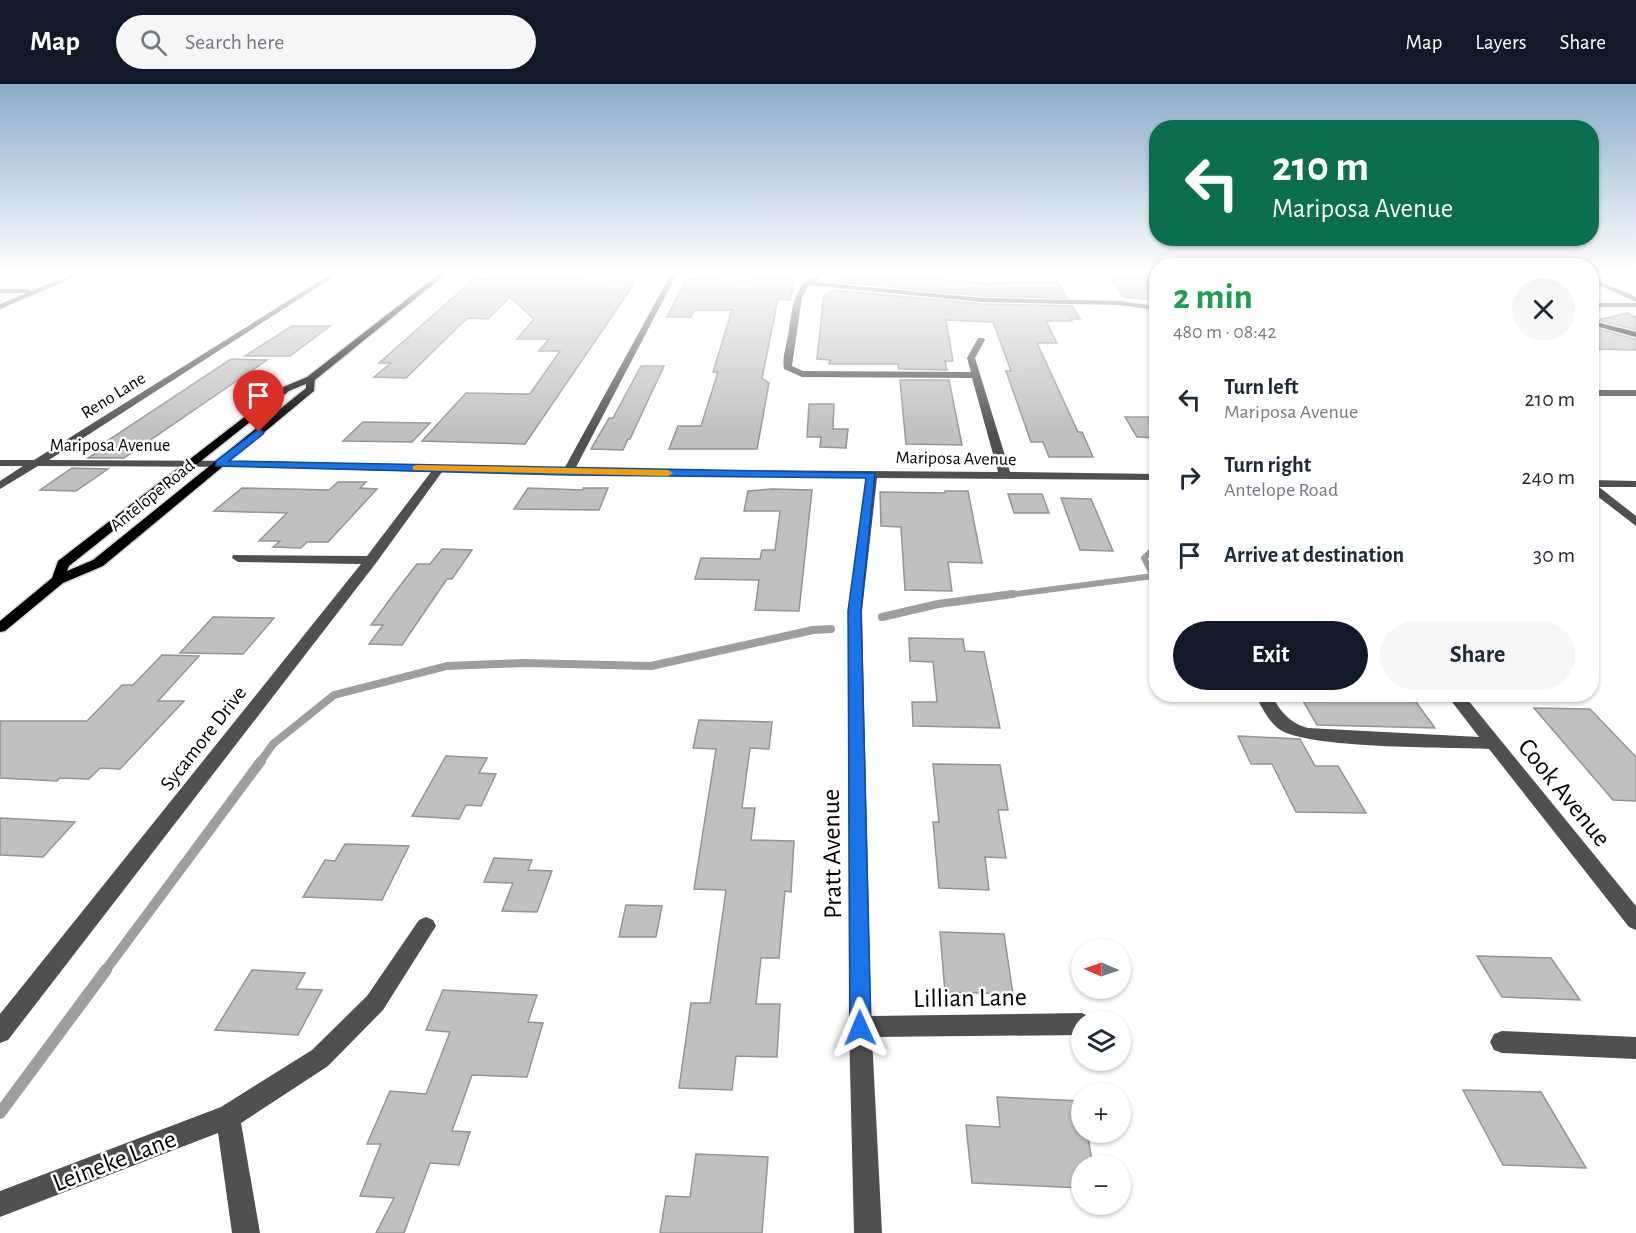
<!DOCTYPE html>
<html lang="en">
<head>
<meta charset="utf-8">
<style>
	body { margin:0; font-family:"Alegreya Sans",sans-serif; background:#f6f6f7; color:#1f2937; height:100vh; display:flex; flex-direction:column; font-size:22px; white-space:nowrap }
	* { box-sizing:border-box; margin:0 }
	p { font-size:20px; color:#747a83 }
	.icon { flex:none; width:33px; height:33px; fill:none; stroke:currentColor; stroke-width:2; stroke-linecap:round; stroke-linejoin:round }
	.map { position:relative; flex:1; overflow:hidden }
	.side { position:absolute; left:1149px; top:174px; width:450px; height:444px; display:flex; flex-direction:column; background:#fff; border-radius:24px; box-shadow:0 2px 4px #0004 }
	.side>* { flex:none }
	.hud { position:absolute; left:1149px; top:36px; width:450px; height:126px; border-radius:24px; box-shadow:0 2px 4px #0004; background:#0b6e4f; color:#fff; overflow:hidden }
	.needle { width:39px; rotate:272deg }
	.fabs { position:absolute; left:1071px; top:855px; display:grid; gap:12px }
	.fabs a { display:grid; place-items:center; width:60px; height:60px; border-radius:50%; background:#fff; box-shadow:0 2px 4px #0004; font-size:30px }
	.pin { position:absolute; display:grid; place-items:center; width:51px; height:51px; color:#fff; margin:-62px -26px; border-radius:50% 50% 50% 0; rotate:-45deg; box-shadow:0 0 6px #0007 }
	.pin .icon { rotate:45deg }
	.me { position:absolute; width:66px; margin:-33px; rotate:359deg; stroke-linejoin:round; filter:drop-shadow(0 0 4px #0008) }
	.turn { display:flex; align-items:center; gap:21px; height:126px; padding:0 24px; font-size:27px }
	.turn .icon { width:78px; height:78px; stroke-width:2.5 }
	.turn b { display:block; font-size:42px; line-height:51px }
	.round { display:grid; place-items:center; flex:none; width:63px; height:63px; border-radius:32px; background:#f6f6f7 }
	.summary { display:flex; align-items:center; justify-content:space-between; height:102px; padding:0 24px }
	h1 { font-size:36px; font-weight:700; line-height:45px; color:#1e9e55 }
	.action { display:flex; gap:12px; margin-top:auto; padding:12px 24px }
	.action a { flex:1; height:69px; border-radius:36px; background:#111827; color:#fff; font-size:24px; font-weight:700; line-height:69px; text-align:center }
	.action a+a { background:#f6f6f7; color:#1f2937 }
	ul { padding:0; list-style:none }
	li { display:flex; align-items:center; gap:18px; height:78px; padding:0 24px }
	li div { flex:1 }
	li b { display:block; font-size:22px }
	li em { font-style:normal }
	header { display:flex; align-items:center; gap:36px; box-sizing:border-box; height:84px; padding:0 30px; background:#111827; color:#fff }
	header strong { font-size:28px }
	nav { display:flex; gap:33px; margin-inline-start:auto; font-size:21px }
	.search { width:420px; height:54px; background:#f6f6f7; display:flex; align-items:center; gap:15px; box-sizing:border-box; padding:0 21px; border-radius:33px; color:#747a83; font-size:22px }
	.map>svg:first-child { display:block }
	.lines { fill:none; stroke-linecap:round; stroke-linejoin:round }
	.stream-far3 { stroke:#9e9e9e; stroke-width:6 }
	.stream-far2 { stroke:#9e9e9e; stroke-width:8 }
	.stream-far1 { stroke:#9e9e9e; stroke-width:10 }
	.stream { stroke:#9e9e9e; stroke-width:12 }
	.building { fill:#c0c0c0; stroke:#949494; stroke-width:1.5 }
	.major-casing { stroke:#dbdbdb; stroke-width:3 }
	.minor { fill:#505050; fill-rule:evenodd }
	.major { fill:#000; fill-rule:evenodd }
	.route { fill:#1a73e8; stroke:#114b97; stroke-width:1.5 }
	.slow { fill:#f59e0b }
	.labels { text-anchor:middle; stroke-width:5; stroke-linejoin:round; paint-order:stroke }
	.far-street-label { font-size:18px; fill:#000; stroke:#fff }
	.street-label { font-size:21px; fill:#000; stroke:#fff }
	.near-street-label { font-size:26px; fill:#000; stroke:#fff }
</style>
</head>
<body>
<header>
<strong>Map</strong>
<div class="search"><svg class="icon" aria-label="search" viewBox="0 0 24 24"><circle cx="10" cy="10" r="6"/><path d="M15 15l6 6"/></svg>Search here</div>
<nav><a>Map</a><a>Layers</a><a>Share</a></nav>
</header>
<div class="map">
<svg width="1636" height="1149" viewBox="0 0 1636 1149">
	<rect width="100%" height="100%" fill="#fff"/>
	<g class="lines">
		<path class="stream-far3" d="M1001 512 1153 492 1144 474 1156 463"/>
		<g class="stream-far2">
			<path d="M882 533 938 520 1013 510"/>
			<path d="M260 678 273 660 334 611 447 582 524 579 651 582 813 546 831 545"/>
		</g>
		<path class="stream-far1" d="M105 887 261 677"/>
		<path class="stream" d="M0 1029 106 886"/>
	</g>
	<g class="building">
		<path d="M498 190H542L537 195 634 196 629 203H632L525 360 422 357 466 309 530 310 560 267H539L549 255H517L534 235 510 213 488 235 469 234 462 239 406 294 374 293 391 279H379L474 195H491Z"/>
		<path d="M753 190H796L790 216 778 215 762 294 769 299 757 365H669L678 342H701L718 288H713L732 226H694L691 233H667L686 195 751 196Z"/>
		<path d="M848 190H883L982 199 1057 198 1067 214 982 212 840 198Z"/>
		<path d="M1106 190H1156V216L1124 213Z"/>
		<path d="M833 206 982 220 1072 222 1080 235H1071L1072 237H1046L1057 259H1037L1078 348H1082L1093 373H1049L1043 358H1031L1006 287H1011L993 238 946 236 953 277H945L947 286 899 285 898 280H829L830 276 817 275 824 210H829Z"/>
		<path d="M1627 229 1636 233V246L1598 236Z"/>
		<path d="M292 242H330L290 272H245Z"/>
		<path d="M1592 243 1636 255V266L1592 265Z"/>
		<path d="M231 275 267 276 124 374H88L108 361H101Z"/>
		<path d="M641 282H664L630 355H628L623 366 591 365 609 334H613Z"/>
		<path d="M900 296H949L962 361 906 360Z"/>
		<path d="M809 320H834L833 345H848L846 364 820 363 821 353H807Z"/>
		<path d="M1125 333H1156V354L1137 353Z"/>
		<path d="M363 338 430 339 412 358 343 357Z"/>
		<path d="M72 384 108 385 76 407 40 406Z"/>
		<path d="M338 398H366L360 404 377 405 328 458H307L301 464 273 463 280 457H259L287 429 214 427 242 404 329 406Z"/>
		<path d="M528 404 583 406V404H608L599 426 514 425Z"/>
		<path d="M772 405 812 406 799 527 755 526 759 496 695 495 701 474 760 475 762 466H775L780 427H744L748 407Z"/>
		<path d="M945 407H968L982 479 948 478 952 507 905 506 901 443 881 442 880 408 945 409Z"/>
		<path d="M1008 410H1042L1049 429H1014Z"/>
		<path d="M1061 414 1091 415 1113 467 1080 466Z"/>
		<path d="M442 465 472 466 452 495H447L402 561 369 560 383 541H371L399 503 417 480H430Z"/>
		<path d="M213 533 274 534 243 570 180 569Z"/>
		<path d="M909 554 963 555 965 567 984 568 1000 644 913 642 912 618H937L933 578 910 577Z"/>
		<path d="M162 571 199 572 158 617H184L120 685 100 684 89 695 60 694 57 697 0 694V637H87L122 601H133Z"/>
		<path d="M1299 610H1410L1435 644 1317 641Z"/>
		<path d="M1534 624 1590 625 1636 673V717L1613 716Z"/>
		<path d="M699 636 772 638 769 665 750 664 742 724H755L751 756 794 757 791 808 785 807 779 874H761L756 920H780L777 973 736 972 732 1006 679 1004 691 919H710L726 806 694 805 716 665 693 664Z"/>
		<path d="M1238 652 1300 655 1315 682H1338L1366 729 1296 728 1272 680H1251Z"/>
		<path d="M446 672 487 674 479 689 496 690 481 722 466 721 459 735 412 732Z"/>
		<path d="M933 680 1000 681 1008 726H998L1006 774 985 773 989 806 939 804 933 738H939Z"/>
		<path d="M0 734 75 738 43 773 0 771Z"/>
		<path d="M345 760 409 762 382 816 303 813 325 776 335 777Z"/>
		<path d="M494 774 532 776 528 786 552 787 537 828 502 827 513 799 484 798Z"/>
		<path d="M626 821 662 822 656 853H619Z"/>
		<path d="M940 848 1004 850 1013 910 945 908Z"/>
		<path d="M1477 872 1551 874 1580 916 1502 913Z"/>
		<path d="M252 886 305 889 296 905 322 906 298 951 215 946Z"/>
		<path d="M443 906 537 911 528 938 543 939 527 993 472 991 452 1047 470 1048 459 1081 430 1079 404 1149H376L394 1114 360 1112 381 1060H367L390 1007 426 1010 450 948 426 946Z"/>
		<path d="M1463 1006 1541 1008 1586 1084 1503 1081Z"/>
		<path d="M997 1013 1082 1017V1048H1087L1093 1082H1082V1104L972 1099 966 1041 1000 1043Z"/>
		<path d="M696 1070 768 1073 762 1149H660L666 1112 690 1113Z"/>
	</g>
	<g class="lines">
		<g class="major-casing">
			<g id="major">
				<path d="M439 190H446L315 296 314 307 103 482 63 499 5 547 0 548V537L52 494 58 477 283 303 307 293ZM306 300V304L93 476 67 487 69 482 289 307Z"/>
				<path d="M1592 237 1636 248V253L1592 241Z"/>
			</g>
		</g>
		<g class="minor">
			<path d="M74 190H82L0 225V220L27 209H0V205H28L31 207Z"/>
			<path d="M331 190H338L49 376 257 377 564 385 671 190H677L575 385 998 388 972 294 802 293 784 285C782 275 786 262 788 252 792 229 793 190 825 190L814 198 982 214 1119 217 1156 222V226L1119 221 982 218 809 201 802 213 792 282 803 287 971 288 967 274 978 254H984L985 256 975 274 1010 388 1156 390V396L877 394 862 527 871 932 1082 929 1090 933 1092 938H1082V951L872 953 882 1149H854L849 943 848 527 866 394 442 388 376 479 8 956 0 959V930L361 480 238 478 232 474 233 471 367 472 431 388 257 383 38 382 0 405V397L23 382H0V376H34Z"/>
			<path d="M1592 194 1636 213V218L1592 198Z"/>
			<rect x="1592" y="219" width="44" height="4"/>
			<rect x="1592" y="306" width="44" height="6"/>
			<path d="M1592 396 1636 397V403H1599L1636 432V442L1592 408Z"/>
			<path d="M1255 610H1271C1280 627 1289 639 1308 644L1479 653 1446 610H1463L1636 822V846L1629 843 1489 665C1447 663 1306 665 1279 645 1268 637 1261 622 1255 610Z"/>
			<path d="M426 833 433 836 436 842 383 926 328 982 241 1039 260 1149H232L218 1049 0 1133V1107L221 1023 312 966 367 912 419 836Z"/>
			<path d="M1502 947 1636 953V975L1502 969 1494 966 1490 958 1494 950Z"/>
		</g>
		<use href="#major" class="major"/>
	</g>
	<linearGradient id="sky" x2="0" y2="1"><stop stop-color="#8aabca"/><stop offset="0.54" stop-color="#fff"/><stop offset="1" stop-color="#fff" stop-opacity="0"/></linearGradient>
	<rect width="1636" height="350" fill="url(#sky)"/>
	<path class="route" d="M259 345 264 348 263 350 229 377 875 389 861 527 871 944 868 950 860 953 853 950 850 944 848 527 866 394 568 391 216 382V377Z"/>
	<path class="slow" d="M417 381 668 386 673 389 668 392 413 386V382Z"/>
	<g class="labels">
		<g class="far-street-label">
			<text transform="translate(113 311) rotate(-32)" y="6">Reno Lane</text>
			<text x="110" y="367">Mariposa Avenue</text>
			<text transform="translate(956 374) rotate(1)" y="6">Mariposa Avenue</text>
			<text transform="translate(152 411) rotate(-39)" y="6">Antelope Road</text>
		</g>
		<g class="street-label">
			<text transform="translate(203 654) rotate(-52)" y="7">Sycamore Drive</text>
		</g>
		<g class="near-street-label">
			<text transform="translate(1565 708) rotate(51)" y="9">Cook Avenue</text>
			<text transform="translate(831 770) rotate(-91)" y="9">Pratt Avenue</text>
			<text transform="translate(970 913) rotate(-1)" y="9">Lillian Lane</text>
			<text transform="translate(114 1076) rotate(-21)" y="9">Leineke Lane</text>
		</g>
	</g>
</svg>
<div class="fabs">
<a><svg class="needle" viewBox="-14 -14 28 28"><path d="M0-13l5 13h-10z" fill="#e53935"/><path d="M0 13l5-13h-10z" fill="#747a83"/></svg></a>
<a><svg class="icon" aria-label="layers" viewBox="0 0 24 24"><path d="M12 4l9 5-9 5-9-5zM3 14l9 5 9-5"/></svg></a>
<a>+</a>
<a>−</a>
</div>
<div class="pin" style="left:259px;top:348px;background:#d93025"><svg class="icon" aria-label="arrive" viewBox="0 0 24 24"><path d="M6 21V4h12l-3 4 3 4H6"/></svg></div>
<svg class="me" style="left:860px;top:944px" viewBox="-20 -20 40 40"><path d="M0-17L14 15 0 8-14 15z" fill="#1a73e8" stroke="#fff" stroke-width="4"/></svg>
<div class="hud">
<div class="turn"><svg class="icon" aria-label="left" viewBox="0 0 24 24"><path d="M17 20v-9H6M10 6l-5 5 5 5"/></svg><div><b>210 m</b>Mariposa Avenue</div></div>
</div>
<section class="side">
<div class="summary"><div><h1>2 min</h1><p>480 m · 08:42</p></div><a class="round"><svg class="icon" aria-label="close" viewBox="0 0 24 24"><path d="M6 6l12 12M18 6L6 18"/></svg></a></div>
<ul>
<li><svg class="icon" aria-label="left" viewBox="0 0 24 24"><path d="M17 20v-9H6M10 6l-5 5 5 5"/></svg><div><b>Turn left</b><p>Mariposa Avenue</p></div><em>210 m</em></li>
<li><svg class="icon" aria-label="right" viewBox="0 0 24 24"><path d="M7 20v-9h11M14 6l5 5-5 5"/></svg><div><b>Turn right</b><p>Antelope Road</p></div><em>240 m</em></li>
<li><svg class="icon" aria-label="arrive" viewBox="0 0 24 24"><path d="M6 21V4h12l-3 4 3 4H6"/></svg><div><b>Arrive at destination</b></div><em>30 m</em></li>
</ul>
<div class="action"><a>Exit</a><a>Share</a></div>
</section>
</div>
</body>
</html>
